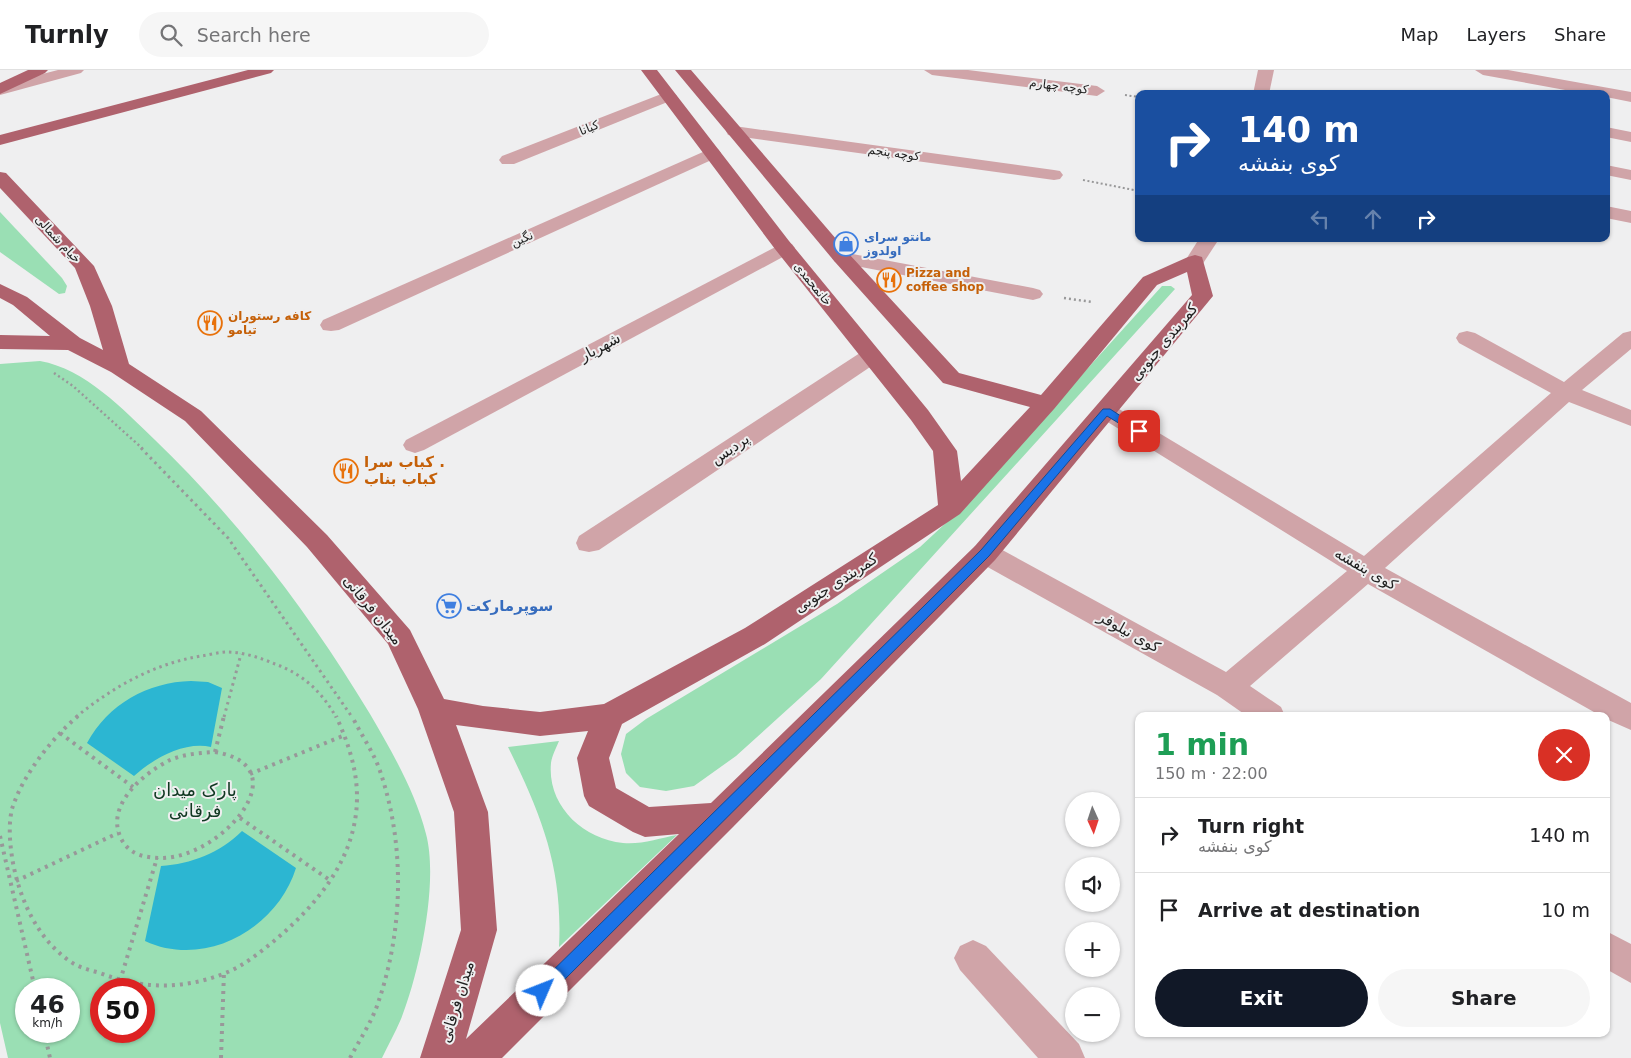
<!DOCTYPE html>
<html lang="en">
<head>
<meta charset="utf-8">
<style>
	body { margin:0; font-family:"DejaVu Sans",Vazirmatn,sans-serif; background:#f6f6f6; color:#202124; height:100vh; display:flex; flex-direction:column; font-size:19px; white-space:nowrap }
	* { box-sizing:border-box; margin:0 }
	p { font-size:16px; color:#757577 }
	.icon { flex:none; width:28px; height:28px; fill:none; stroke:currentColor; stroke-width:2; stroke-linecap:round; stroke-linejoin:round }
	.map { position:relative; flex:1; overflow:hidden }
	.details { position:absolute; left:1135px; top:642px; width:475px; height:325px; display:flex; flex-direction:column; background:#fff; border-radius:10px; box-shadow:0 1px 4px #0004 }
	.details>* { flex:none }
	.guide { position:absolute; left:1135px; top:20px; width:475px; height:152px; border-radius:10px; box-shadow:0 1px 4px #0004; background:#1a4fa0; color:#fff; overflow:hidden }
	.needle { width:32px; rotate:177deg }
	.buttons { position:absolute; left:1065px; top:722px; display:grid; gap:10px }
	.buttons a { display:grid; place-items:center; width:55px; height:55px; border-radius:50%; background:#fff; box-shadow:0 1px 4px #0004; font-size:25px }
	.speed { position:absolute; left:15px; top:908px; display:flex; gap:10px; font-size:25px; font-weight:700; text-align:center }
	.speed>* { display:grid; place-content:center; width:65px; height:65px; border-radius:50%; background:#fff; box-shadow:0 1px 4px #0004; line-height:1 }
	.speed small { font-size:12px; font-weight:400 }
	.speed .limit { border:8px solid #d22; background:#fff; color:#111 }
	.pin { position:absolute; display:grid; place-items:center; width:42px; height:42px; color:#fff; margin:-21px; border-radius:10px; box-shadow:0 2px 8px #0006 }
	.me { position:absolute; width:55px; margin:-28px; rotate:46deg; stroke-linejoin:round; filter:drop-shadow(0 0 4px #0008) }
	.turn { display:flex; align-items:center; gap:18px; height:105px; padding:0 20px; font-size:22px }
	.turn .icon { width:65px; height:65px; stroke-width:2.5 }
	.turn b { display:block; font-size:35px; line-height:42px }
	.lanes { display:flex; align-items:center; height:48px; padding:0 20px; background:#0003; justify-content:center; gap:25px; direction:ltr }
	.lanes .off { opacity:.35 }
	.round { display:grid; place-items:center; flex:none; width:52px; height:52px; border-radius:26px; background:#f6f6f6 }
	.summary { display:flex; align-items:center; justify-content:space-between; height:85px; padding:0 20px }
	h1 { font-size:30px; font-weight:700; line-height:38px; color:#1e9e55 }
	.action { display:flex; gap:10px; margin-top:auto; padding:10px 20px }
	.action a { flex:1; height:58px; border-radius:30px; background:#111827; color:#fff; font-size:20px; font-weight:700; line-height:58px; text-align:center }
	.action a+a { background:#f6f6f6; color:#202124 }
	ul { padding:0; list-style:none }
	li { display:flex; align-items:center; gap:15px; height:75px; padding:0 20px; border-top:1px solid #e0e0e0 }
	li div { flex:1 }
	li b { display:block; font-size:19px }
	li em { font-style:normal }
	header { display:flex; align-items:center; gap:30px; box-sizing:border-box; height:70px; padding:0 25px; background:#fff; border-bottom:1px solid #e0e0e0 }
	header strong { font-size:24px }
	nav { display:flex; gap:28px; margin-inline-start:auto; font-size:18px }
	.search { width:350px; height:45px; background:#f6f6f6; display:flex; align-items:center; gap:12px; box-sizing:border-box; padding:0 18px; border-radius:28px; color:#757577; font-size:19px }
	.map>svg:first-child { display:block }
	.green { fill:#9adfb4; fill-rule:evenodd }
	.water { fill:#2cb6d2 }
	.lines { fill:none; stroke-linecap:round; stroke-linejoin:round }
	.path-far3 { stroke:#989899; stroke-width:2; stroke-dasharray:2 2.5; stroke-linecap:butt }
	.path-far2 { stroke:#989899; stroke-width:2.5; stroke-dasharray:2 3; stroke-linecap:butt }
	.path-far1 { stroke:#989899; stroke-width:3; stroke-dasharray:2.5 4; stroke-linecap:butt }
	.path { stroke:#989899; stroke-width:4; stroke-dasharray:3 5; stroke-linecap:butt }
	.minor { fill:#d0a4a8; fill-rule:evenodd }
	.major { fill:#af626d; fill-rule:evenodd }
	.route { fill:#1a73e8; stroke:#114b97 }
	.labels { text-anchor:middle; stroke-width:4; stroke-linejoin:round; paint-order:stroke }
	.far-street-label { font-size:12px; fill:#1e1e1e; stroke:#efeff0 }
	.far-shop-label { font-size:12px; font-weight:bold; fill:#366cbe; stroke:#efeff0; text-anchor:start }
	.far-food-label { font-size:12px; font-weight:bold; fill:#c56008; stroke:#efeff0; text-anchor:start }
	.street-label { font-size:15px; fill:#1e1e1e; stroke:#efeff0 }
	.food-label { font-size:15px; font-weight:bold; fill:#c56008; stroke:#efeff0; text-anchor:start }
	.shop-label { font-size:15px; font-weight:bold; fill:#366cbe; stroke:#efeff0; text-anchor:start }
	.near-park-label { font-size:18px; fill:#103822; stroke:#efeff0 }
</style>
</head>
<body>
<header>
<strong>Turnly</strong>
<div class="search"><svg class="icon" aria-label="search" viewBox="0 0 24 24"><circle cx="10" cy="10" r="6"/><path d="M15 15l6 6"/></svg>Search here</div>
<nav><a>Map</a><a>Layers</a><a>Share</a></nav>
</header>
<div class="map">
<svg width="1631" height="988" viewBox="0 0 1631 988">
	<rect width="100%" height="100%" fill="#efeff0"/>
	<g class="green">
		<path d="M0 142 62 208 67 216 65 223 59 224 0 182Z"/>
		<path d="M1162 216H1171L1175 219 821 609 736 686 694 716 666 721 640 717 626 703 621 684 626 664 646 649 837 534 920 477 948 451 1005 390Z"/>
		<path d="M40 291C85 299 123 339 155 370 239 451 310 544 370 644 392 682 415 721 426 764 439 812 419 904 401 949 395 963 388 975 382 988H8L0 953V294ZM26 919H69V961H26ZM101 919H144V961H101Z"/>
		<path d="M559 671C556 678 552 686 551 693 547 735 582 769 623 773 640 775 660 768 677 765L559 877C563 799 542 746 508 677Z"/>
	</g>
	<g class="water">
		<path d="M191 611 208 612 222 618 211 677C184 671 153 689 134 706L87 673C108 634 148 612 191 611Z"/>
		<path d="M242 761 296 798C277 859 205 899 145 871L161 796C191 794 220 783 242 761Z"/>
	</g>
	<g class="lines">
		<g class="path-far3">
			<path d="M1125 25 1139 27"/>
			<path d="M1083 110 1139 121"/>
		</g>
		<g class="path-far2">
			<path d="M1064 228 1092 232"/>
			<path d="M54 303 73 316 143 379"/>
		</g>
		<g class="path-far1">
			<path d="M141 378 228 468 352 647"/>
			<path d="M76 647C113 617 153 594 201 586 209 585 219 582 227 582 243 582 261 588 275 594 303 604 322 622 336 647"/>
			<path d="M224 647 241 584"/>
		</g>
		<g class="path">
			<path d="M78 646C52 668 22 706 12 739 8 756 10 776 13 793 20 830 38 870 71 892 80 898 90 900 100 903 141 919 181 920 223 904 242 897 258 884 274 871 318 834 357 787 357 727 357 699 348 672 336 646"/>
			<path d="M60 663 133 717"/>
			<path d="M215 682C300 696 224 786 163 788 148 788 132 786 123 772 102 738 142 704 170 690 184 684 200 683 215 682Z"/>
			<path d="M215 682 224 646"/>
			<path d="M250 704 345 665"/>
			<path d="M240 748 331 811"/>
			<path d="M0 766 35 919"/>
			<path d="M16 811 118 763"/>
			<path d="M120 911 157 788"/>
			<path d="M44 961 50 988"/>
			<path d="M221 988 224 902"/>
			<path d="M350 988C360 969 373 950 379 930 403 859 405 776 381 704 375 684 361 665 352 646"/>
		</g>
		<g class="minor">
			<path d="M58 0H84L81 3 0 25V15Z"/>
			<path d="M924 0H968L1097 16 1105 21 1097 26 932 5Z"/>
			<path d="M1258 0H1274L1269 24H1253Z"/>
			<path d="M1475 0H1508L1631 22V32L1606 27V24H1587L1483 5Z"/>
			<path d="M669 21 677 26 675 29 514 94H502L499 90 502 86Z"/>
			<path d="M734 56 1054 100 1060 101 1063 105 1060 109 1054 110 728 65 726 61 728 57Z"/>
			<path d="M1606 57 1631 62V72L1606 67Z"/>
			<path d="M712 78 718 79 721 83 718 87 339 260 331 261 323 260 320 255 323 250Z"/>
			<path d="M1606 95 1631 100V110L1606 105Z"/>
			<path d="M1606 136 1631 141V153L1606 148Z"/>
			<path d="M1199 169H1219L1202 195 1195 197 1188 195 1185 191Z"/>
			<path d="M785 172 792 174 795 178 792 182 424 380 415 383 406 380 403 375 406 370Z"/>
			<path d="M842 182 1033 218 1040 220 1043 224 1040 228 1033 230 835 192 832 188 835 184Z"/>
			<path d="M1467 261 1475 263 1564 312 1623 263 1631 261V279L1582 320 1631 340V356L1569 332 1385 498 1631 633V660L1606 649V646H1601L1368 514 1250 616 1281 637 1285 646H1247L1217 625 975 490 971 483 975 476 985 474 995 476 1226 602 1347 501 1098 346 1094 341 1098 336 1106 334 1114 336 1364 486 1551 323 1459 273 1456 268 1459 263Z"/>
			<path d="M871 279 879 281 882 286 879 291 599 480 589 482 579 480 576 473 579 466 863 281Z"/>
			<path d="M1606 861 1631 874V913L1606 899Z"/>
			<path d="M973 870 986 876 1079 974 1085 988H1038L960 900 954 888 960 876Z"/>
		</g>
		<g class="major">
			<path d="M28 0H48L45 3 0 24V13Z"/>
			<path d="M248 0H274L271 3 0 75V65Z"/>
			<path d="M641 0H657L789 171 928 340 957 381 961 411 1030 337 943 313 835 192 675 0H691L849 184 959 303 1041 325 1143 207 1188 187 1195 185 1202 187 1213 226 995 490 733 757 502 988H420L461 860 454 742 418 639 388 574 307 477 185 351 111 302 68 280 0 279V265L50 266 13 235 0 228V214L27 227 80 268 103 280 90 236 75 198 0 118V102L6 103 94 196 112 236 129 294 201 341 327 465 410 560 444 629 483 636 540 642 604 634 745 558 938 435 933 381 911 350 775 179ZM1187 202 1192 225 975 476 711 733 649 737 616 718 609 688 622 654 765 574 960 444 1054 339 1157 215ZM456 655 540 666 588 661 577 688 584 726 589 736 633 762 645 767 679 764 466 969 497 860 488 742Z"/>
		</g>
	</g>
	<path class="route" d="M1103 339H1110L1144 361 1135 363 1107 346 989 486 548 926 542 929 537 926 535 921 537 916 981 480Z"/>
	<defs>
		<g id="shop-ring" transform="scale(1.25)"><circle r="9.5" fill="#efeff0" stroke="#3f7fe0" stroke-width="1.5"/><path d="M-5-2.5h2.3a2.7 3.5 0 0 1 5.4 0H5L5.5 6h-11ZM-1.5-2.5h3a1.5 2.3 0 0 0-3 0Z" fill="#3f7fe0"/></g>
		<g id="restaurant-ring" transform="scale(1.25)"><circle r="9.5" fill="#efeff0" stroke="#e8710a" stroke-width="1.5"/><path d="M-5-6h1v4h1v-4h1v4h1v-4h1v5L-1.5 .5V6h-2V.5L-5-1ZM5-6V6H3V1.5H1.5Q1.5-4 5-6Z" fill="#e8710a"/></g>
		<g id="supermarket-ring" transform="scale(1.25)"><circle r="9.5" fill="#efeff0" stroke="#3f7fe0" stroke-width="1.5"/><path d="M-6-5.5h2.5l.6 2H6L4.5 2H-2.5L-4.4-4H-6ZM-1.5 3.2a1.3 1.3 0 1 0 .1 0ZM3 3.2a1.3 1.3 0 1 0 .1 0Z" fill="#3f7fe0"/></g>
	</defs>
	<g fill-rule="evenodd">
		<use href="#shop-ring" x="846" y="174"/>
		<use href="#restaurant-ring" x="889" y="210"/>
		<use href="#restaurant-ring" x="210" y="253"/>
		<use href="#restaurant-ring" x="346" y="401"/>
		<use href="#supermarket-ring" x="449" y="536"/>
	</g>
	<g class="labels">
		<g class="far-street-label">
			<text transform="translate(1059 16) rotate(7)" y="4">کوچه چهارم</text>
			<text transform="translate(589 58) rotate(-22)" y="4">کیانا</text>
			<text transform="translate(894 83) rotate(8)" y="4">کوچه پنجم</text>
			<text transform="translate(58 169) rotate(47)" y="4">خیام شمالی</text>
			<text transform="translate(522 169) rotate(-24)" y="4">نگین</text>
			<text transform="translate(813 214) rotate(51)" y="4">خانمحمدی</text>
		</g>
		<g class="far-shop-label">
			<text x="864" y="171">مانتو سرای<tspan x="864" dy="14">اولدوز</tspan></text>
		</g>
		<g class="far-food-label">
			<text x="906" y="207">Pizza and<tspan x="906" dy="14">coffee shop</tspan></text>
			<text x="228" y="250">کافه رستوران<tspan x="228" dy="14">تیامو</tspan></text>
		</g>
		<g class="street-label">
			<text transform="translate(1164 272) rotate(-50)" y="5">کمربندی جنوبی</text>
			<text transform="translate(600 277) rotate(-28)" y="5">شهریار</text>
			<text transform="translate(730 379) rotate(-34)" y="5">پردیس</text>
			<text transform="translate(1366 499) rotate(30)" y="5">کوی بنفشه</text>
			<text transform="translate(836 513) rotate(-33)" y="5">کمربندی جنوبی</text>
			<text transform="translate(373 540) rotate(51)" y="5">میدان فرقانی</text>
			<text transform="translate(1129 562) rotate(29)" y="5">کوی نیلوفر</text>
			<text transform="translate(457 932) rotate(-73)" y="5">میدان فرقانی</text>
		</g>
		<g class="food-label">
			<text x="364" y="397">کباب سرا .<tspan x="364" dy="17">کباب بناب</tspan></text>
		</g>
		<g class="shop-label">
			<text x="466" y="541">سوپرمارکت</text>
		</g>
		<g class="near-park-label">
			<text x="195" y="726">پارک میدان<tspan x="195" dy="21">فرقانی</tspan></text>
		</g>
	</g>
</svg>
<div class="buttons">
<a><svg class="needle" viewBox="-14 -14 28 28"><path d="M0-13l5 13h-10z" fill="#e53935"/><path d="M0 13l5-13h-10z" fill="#757577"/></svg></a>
<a><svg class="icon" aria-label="sound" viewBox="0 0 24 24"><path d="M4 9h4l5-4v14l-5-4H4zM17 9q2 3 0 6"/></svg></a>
<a>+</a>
<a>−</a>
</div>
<div class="speed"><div>46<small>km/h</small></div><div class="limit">50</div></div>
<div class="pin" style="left:1139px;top:361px;background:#d93025"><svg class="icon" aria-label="arrive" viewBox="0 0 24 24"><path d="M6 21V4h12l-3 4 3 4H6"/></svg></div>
<svg class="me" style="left:542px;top:921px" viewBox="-20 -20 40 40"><circle r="19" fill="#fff"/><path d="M0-13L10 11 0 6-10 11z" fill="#1a73e8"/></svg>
<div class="guide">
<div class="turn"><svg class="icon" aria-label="right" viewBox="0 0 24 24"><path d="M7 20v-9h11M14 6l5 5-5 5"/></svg><div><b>140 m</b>کوی بنفشه</div></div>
<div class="lanes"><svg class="icon off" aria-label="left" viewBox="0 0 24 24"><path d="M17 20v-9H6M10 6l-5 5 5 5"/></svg><svg class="icon off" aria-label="ahead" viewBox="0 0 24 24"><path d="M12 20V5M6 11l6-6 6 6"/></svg><svg class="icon" aria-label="right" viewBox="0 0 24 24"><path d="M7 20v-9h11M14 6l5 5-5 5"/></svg></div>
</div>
<section class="details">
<div class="summary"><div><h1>1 min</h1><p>150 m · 22:00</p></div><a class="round" style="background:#d93025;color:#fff"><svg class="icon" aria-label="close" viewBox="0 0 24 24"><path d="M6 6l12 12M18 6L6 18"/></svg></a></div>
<ul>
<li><svg class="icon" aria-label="right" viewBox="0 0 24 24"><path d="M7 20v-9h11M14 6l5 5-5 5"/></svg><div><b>Turn right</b><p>کوی بنفشه</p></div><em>140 m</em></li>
<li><svg class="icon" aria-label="arrive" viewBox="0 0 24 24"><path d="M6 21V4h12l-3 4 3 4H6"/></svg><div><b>Arrive at destination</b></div><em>10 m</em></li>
</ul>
<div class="action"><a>Exit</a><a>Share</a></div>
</section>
</div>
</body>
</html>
